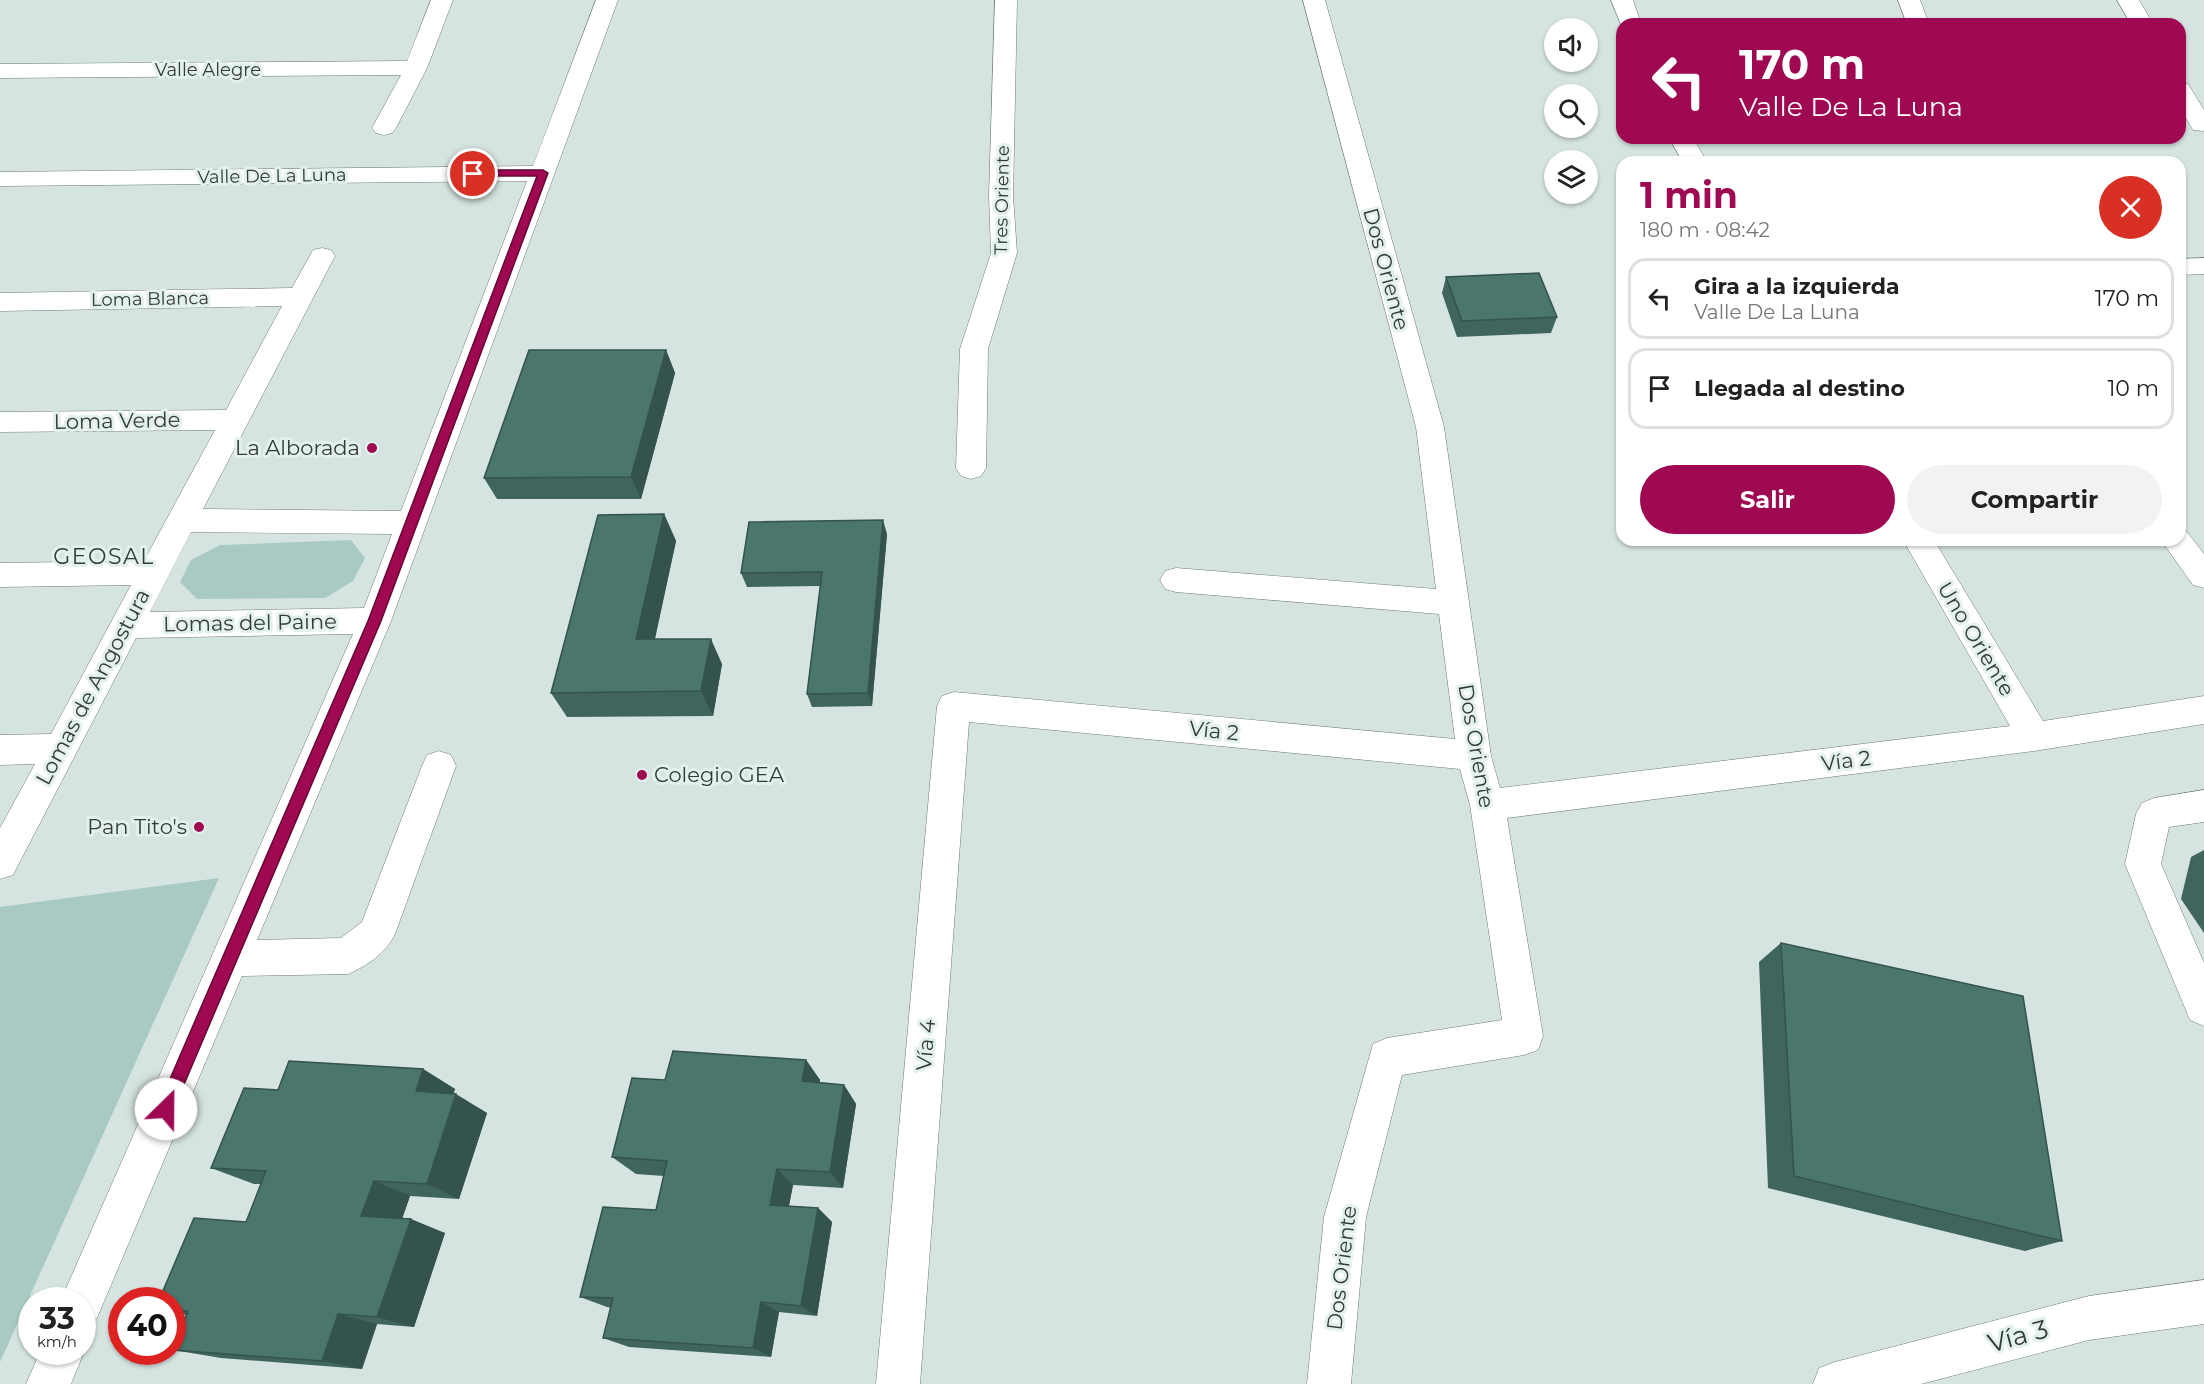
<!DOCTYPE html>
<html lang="es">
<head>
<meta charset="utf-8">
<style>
	body { margin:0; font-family:Montserrat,sans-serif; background:#f2f2f2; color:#222; height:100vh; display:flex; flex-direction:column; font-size:22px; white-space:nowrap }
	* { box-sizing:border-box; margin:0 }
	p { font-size:20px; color:#767676 }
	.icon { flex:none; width:33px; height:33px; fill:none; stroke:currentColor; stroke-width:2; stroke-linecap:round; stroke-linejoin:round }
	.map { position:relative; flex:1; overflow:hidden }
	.details { position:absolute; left:1616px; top:156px; width:570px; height:390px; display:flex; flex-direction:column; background:#fff; border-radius:18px; box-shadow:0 2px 4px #0004 }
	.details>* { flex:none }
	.top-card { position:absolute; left:1616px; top:18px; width:570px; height:126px; border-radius:18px; box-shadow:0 2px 4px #0004; background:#9e0952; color:#fff; overflow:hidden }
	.buttons { position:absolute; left:1544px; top:18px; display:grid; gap:12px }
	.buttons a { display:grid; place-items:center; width:54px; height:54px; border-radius:50%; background:#fff; box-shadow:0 2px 4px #0004; font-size:30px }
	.speed { position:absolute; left:18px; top:1287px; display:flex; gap:12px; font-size:30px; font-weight:700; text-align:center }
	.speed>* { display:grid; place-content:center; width:78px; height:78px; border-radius:50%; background:#fff; box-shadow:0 2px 4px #0004; line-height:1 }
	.speed small { font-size:15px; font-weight:400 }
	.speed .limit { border:9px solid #d22; background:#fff; color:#111 }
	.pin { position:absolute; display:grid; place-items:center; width:51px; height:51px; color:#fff; margin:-26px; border:3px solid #fff; border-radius:50%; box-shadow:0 2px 6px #0007 }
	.me { position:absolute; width:66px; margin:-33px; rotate:23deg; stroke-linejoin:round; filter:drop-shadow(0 0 4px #0008) }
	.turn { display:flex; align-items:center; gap:21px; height:126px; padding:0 24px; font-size:27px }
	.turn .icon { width:78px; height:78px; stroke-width:2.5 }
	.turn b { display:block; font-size:42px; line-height:51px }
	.round { display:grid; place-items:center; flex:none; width:63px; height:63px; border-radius:32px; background:#f2f2f2 }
	.overview { display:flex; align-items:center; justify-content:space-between; height:102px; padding:0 24px }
	h1 { font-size:36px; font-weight:700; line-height:45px; color:#9e0952 }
	.action { display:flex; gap:12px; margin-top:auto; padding:12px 24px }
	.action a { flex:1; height:69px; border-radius:36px; background:#9e0952; color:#fff; font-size:24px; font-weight:700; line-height:69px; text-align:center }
	.action a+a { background:#f2f2f2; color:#222 }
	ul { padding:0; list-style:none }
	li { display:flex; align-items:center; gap:18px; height:81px; margin:0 12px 9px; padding:0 12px; border:3px solid #e0e0e0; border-radius:18px }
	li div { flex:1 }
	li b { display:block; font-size:22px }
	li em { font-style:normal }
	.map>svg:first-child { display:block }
	.green { fill:#a8cac3 }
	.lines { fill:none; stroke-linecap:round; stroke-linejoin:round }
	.minor-casing { stroke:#6e7b78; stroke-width:1 }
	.minor { fill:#fff; fill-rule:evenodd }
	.wall { fill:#40655e }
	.shaded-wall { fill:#34534c }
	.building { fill:#4a766d; stroke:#34534c; stroke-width:1.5 }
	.route { fill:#9e0952; stroke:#670635; stroke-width:1.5 }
	.poi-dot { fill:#9e0952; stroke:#e3f1ee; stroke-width:2 }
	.labels { text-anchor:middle; stroke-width:6; stroke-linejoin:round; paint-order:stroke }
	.far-street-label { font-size:18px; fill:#343a39; stroke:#e3f1ee }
	.street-label { font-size:21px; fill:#343a39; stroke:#e3f1ee }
	.poi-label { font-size:21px; fill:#343a39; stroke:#e3f1ee; text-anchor:end }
	.neighbourhood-label { font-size:22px; letter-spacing:1.5px; fill:#323d3b; stroke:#e3f1ee }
	.near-street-label { font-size:26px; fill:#343a39; stroke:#e3f1ee }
</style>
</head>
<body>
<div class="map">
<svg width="2204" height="1384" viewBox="0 0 2204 1384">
	<rect width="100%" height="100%" fill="#d6e4e1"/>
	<g class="green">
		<path d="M351 540 365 558 353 581 325 598 197 599 180 582 191 560 220 545Z"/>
		<path d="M219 878 0 1362V907Z"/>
	</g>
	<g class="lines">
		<g class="minor-casing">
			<g id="minor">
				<path d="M431 0H453L427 68 396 128 392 133 384 135 376 133 372 128 401 75 0 78V64L407 61Z"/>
				<path d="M596 0H618L391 621 257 940 341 938 362 922 422 766 427 755 439 751 451 755 456 766 395 934C386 953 367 966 348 974L242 976 97 1318 82 1325V1300H61L353 634 136 638 13 875 0 879V828L35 764 0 765V735L51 734 131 585 0 587V563L144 561 215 430 0 432V412L226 410 282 306 0 311V293L292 288 313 250 322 248 331 250 335 256 203 509 401 511 527 181 0 186V172L533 166ZM191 532 392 534 364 608 150 612Z"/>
				<path d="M995 0H1017L1013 196 1017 253 988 349 986 468 981 476 971 479 961 476 956 468 960 349 991 253 989 196Z"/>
				<path d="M1303 0H1325L1444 427 1491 756 1500 788 2010 726 1903 540H1934L2043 721 2204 696V724L2034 751 1507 818 1543 1036 1538 1050 1524 1055 1402 1075 1366 1217 1351 1384H1307L1324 1217 1373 1044 1387 1038 1502 1020 1470 805 1460 769 969 722 920 1384H876L937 706 942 696 954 692 1455 739 1439 614 1176 592 1165 589 1160 580 1165 571 1176 568 1436 589 1416 427Z"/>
				<path d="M1611 0H1633L1641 24H1622V27Z"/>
				<path d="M1898 0H1920L1929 24H1907Z"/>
				<path d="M2117 0H2139L2153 24H2131Z"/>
				<path d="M2180 82 2188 84 2204 110V131L2193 130 2180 108Z"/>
				<path d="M1669 138H1693L1707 162H1683Z"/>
				<path d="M2204 258V274L2180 275V259Z"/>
				<path d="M2180 529 2187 532 2204 554V588L2193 585 2161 540H2180Z"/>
				<path d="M2204 790V822L2169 827 2161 864 2204 963V1026L2190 1020 2125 864 2136 814 2142 803 2154 798Z"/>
				<path d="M2204 1280V1324L2089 1340 1921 1384H1813L1819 1368 1835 1362 2089 1296Z"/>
				<path d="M82 1348 84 1352 71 1384H26L40 1352H82Z"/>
			</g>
		</g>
		<use href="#minor" class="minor"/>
	</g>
	<g class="wall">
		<path d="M1446 277 1557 317 1551 333 1457 337 1442 293Z"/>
		<path d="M666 350 675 373 641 499H497L484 478Z"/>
		<path d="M664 514 676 541 655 639 722 664 713 716 567 717 551 693Z"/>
		<path d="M887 534 872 706 812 707 807 694 820 586 747 587 741 573Z"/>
		<path d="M2204 850V933L2181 899 2191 857Z"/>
		<path d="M1781 943 2062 1241 2025 1251 1768 1188 1759 962Z"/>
		<path d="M806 1060 820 1080 819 1083 844 1085 856 1104 843 1188 793 1185 789 1206 818 1208 832 1222 817 1316 779 1312 771 1357 629 1347 603 1338 611 1308 607 1307 580 1297 656 1210 664 1176 636 1174 612 1157 665 1080Z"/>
		<path d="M423 1069 455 1089 453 1094 487 1113 459 1199 410 1196 402 1219 445 1233 414 1327 377 1324 362 1369 221 1358 173 1350 186 1315 172 1312V1300L246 1222 261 1184H254L211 1168Z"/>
	</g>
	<g class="shaded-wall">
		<path d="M666 350 675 373 641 499 631 477Z"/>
		<path d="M664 514 676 541 649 665 636 639Z"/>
		<path d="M883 520 887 534 872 706 868 693Z"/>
		<path d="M711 639 722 664 713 716 701 691Z"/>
		<path d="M806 1060 820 1080 816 1101 802 1081Z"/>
		<path d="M423 1069 455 1089 448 1111 416 1091Z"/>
		<path d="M844 1085 856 1104 843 1188 830 1172Z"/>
		<path d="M456 1094 487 1113 459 1199 427 1184Z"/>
		<path d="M777 1169 793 1185 786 1220 770 1205Z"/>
		<path d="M374 1181 410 1196 398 1230 361 1216Z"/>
		<path d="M818 1208 832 1222 817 1316 801 1306Z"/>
		<path d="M411 1219 445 1233 414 1327 377 1317Z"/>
		<path d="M761 1302 779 1312 771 1357 753 1348Z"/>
		<path d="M338 1314 377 1324 362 1369 322 1361Z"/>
	</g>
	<g class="building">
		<path d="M1539 273 1557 317 1462 321 1446 277Z"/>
		<path d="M529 350H666L631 477 484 478Z"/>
		<path d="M664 514 636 639H711L701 691 551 693 598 515Z"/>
		<path d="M883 520 868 693 807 694 822 572 741 573 749 522Z"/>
		<path d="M1781 943 2023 996 2062 1241 1794 1176Z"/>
		<path d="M673 1051 806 1060 802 1081 844 1085 830 1172 777 1169 770 1205 818 1208 801 1306 761 1302 753 1348 603 1338 613 1298 580 1297 603 1207 656 1210 667 1161 612 1157 632 1078 665 1080Z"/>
		<path d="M289 1061 423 1069 416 1091 456 1094 427 1184 374 1181 361 1216 411 1219 377 1317 338 1314 322 1361 173 1350 188 1311 172 1310V1300H159L194 1218 246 1222 266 1171 211 1168 244 1088 278 1090Z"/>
	</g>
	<path class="route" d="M473 170H543L548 173 381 621 171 1115 166 1117 160 1115 157 1109 368 621 537 176H469L468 174Z"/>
	<g class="poi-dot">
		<circle cx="372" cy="448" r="6"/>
		<circle cx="642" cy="775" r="6"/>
		<circle cx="199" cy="827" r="6"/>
	</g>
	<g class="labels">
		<g class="far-street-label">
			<text x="208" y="76">Valle Alegre</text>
			<text transform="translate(272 176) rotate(-1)" y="6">Valle De La Luna</text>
			<text transform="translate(1002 200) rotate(-89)" y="6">Tres Oriente</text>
			<text transform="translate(150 299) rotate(-1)" y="6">Loma Blanca</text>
		</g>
		<g class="street-label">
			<text transform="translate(1386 269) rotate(75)" y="7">Dos Oriente</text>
			<text transform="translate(117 421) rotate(-1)" y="7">Loma Verde</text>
			<text transform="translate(250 623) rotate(-1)" y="7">Lomas del Paine</text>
			<text transform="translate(1976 639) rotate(59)" y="7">Uno Oriente</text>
			<text transform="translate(93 687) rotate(-62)" y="7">Lomas de Angostura</text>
			<text transform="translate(1214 731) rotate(6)" y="7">Vía 2</text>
			<text transform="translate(1476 746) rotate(80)" y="7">Dos Oriente</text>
			<text transform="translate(1846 761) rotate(-7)" y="7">Vía 2</text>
			<text transform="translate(926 1045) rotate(-85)" y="7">Vía 4</text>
			<text transform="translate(1342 1268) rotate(-83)" y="7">Dos Oriente</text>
		</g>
		<g class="poi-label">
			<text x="360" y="455">La Alborada</text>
			<text x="654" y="782" text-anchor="start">Colegio GEA</text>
			<text x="187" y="834">Pan Tito's</text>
		</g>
		<g class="neighbourhood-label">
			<text x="104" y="564">GEOSAL</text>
		</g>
		<g class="near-street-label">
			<text transform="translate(2018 1336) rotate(-15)" y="9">Vía 3</text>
		</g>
	</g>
</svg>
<div class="buttons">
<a><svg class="icon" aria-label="sound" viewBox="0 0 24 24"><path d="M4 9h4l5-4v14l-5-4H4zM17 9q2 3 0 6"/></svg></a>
<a><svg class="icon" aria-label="search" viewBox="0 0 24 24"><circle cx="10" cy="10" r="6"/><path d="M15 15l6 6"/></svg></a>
<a><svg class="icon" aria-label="layers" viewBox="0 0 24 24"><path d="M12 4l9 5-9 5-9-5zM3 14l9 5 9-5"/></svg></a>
</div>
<div class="speed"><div>33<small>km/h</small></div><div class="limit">40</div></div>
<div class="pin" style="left:473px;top:174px;background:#d93025"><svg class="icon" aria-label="arrive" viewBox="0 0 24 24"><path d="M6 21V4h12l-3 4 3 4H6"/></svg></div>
<svg class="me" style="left:166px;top:1109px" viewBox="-20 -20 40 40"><circle r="19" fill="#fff"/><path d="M0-13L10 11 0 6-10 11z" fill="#9e0952"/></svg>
<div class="top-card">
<div class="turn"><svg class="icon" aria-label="left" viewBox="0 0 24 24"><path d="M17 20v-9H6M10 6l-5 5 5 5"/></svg><div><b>170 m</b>Valle De La Luna</div></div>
</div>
<section class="details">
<div class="overview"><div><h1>1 min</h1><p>180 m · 08:42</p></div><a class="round" style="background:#d93025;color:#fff"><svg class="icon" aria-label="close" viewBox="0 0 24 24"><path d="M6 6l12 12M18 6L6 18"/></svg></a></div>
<ul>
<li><svg class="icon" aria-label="left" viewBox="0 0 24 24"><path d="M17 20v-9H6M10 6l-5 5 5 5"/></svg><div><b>Gira a la izquierda</b><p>Valle De La Luna</p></div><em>170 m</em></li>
<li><svg class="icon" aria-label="arrive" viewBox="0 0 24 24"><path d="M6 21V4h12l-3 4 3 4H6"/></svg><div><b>Llegada al destino</b></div><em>10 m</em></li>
</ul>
<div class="action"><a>Salir</a><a>Compartir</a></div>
</section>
</div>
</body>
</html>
